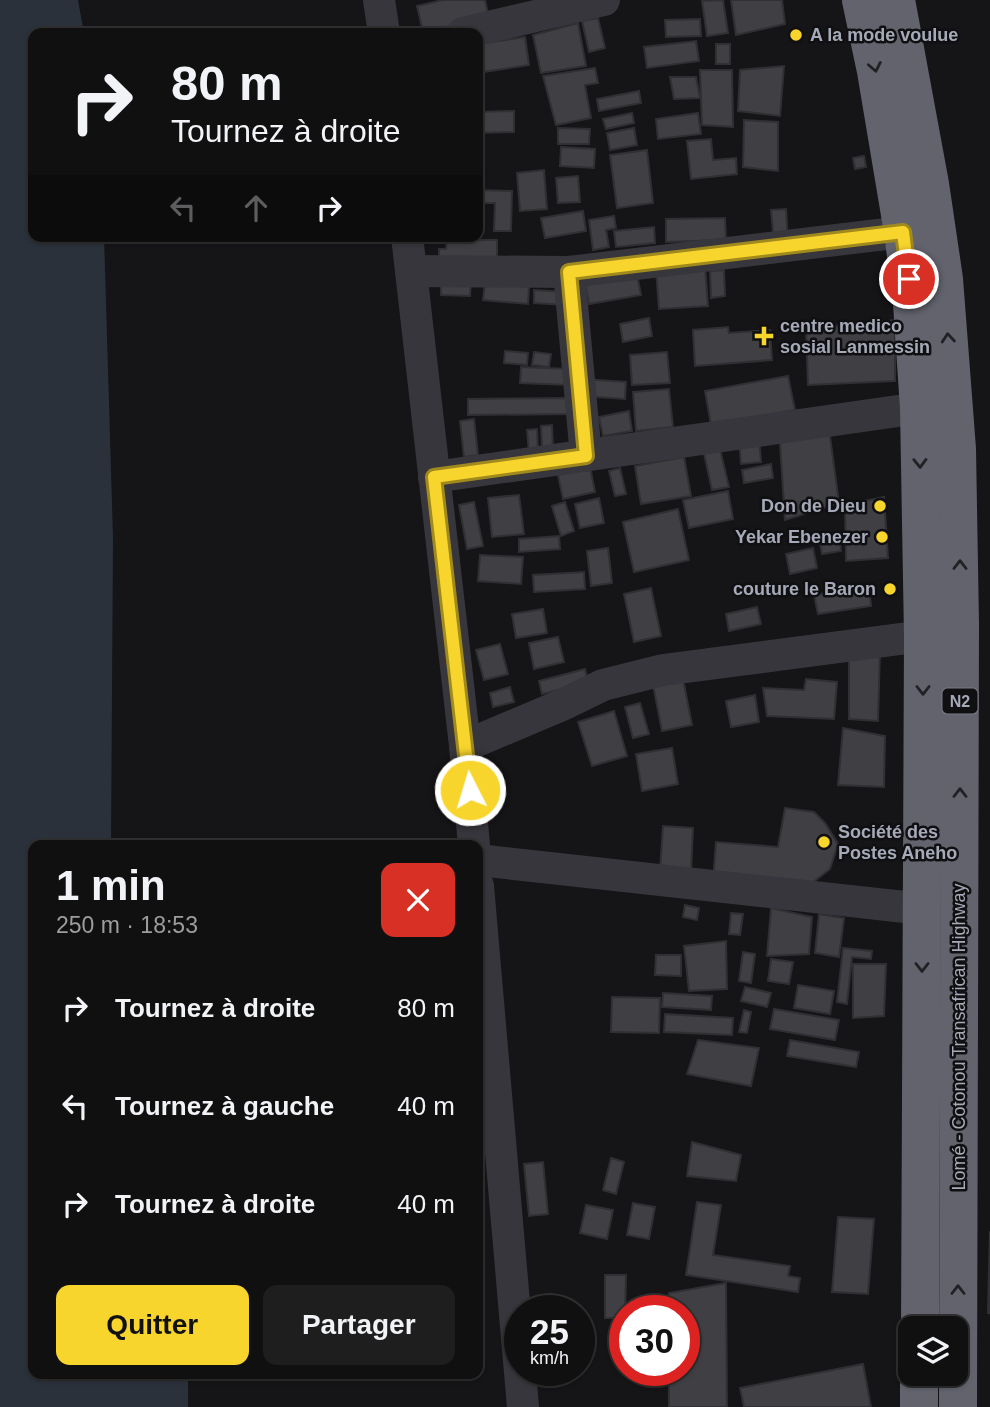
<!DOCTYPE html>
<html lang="fr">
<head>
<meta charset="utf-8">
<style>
	body { margin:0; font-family:Helvetica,sans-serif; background:#1e1e1f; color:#f1f3f6; height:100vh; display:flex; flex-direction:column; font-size:26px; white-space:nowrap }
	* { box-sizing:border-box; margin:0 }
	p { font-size:23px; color:#9c9d9f }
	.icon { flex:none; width:38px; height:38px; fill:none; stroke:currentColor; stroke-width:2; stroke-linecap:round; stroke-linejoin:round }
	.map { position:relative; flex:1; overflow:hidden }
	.panel { position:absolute; left:28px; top:840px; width:455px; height:539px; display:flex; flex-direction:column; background:#101011; border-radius:14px; box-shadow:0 2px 5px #0004,0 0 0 2px #303031 }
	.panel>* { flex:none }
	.banner { position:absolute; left:28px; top:28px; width:455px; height:214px; border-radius:14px; box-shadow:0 2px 5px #0004,0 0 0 2px #303031; background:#101011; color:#f1f3f6; overflow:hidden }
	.buttons { position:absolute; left:898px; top:1316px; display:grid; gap:14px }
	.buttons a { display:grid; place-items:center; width:70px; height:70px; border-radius:14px; background:#101011; box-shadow:0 2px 5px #0004,0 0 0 2px #303031; font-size:35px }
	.speed { position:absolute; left:504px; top:1295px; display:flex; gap:14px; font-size:35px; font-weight:700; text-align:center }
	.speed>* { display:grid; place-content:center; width:91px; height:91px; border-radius:50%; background:#101011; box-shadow:0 2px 5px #0004,0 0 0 2px #303031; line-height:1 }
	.speed small { font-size:18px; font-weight:400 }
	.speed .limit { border:10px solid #d22; background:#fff; color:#111 }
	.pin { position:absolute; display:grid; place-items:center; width:60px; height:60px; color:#fff; margin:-30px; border:4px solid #fff; border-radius:50%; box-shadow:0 2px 7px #0007 }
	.me { position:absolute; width:77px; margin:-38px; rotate:355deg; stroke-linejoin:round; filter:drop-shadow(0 0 5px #0008) }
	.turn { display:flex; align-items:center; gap:24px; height:147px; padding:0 28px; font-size:32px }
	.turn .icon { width:91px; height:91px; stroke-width:2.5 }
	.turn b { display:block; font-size:49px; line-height:60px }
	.lanes { display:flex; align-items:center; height:66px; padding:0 28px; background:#0003; justify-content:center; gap:35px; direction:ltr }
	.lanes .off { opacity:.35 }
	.round { display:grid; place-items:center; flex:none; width:74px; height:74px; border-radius:14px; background:#1e1e1f }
	.summary { display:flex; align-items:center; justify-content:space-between; height:119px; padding:0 28px }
	h1 { font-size:42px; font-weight:700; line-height:52px }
	.cta { display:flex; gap:14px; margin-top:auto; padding:14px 28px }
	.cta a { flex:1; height:80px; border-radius:14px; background:#f8d52c; color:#111; font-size:28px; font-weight:700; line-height:80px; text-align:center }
	.cta a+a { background:#1e1e1f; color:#f1f3f6 }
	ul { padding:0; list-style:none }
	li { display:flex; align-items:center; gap:21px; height:98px; padding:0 28px }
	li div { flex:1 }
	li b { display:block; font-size:26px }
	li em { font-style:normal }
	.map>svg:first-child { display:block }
	.water { fill:#2b313b }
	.building { fill:#3f3f44; stroke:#302f33; stroke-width:2 }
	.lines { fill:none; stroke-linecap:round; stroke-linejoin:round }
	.street { stroke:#36363c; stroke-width:32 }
	.highway { stroke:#62636d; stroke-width:38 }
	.oneway { stroke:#202124 }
	.route-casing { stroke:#a18a1d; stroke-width:18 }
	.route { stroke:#f8d52c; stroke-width:12 }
	.poi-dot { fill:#f8d52c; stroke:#101012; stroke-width:2.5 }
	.labels { text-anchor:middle; stroke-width:5; stroke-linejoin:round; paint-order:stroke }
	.shield { fill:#101012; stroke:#797b86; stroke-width:2 }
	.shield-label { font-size:16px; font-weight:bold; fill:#a6a9b8 }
	.poi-label { font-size:18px; font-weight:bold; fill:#a6a9b8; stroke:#101012; text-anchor:start }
	.street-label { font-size:18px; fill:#a6a9b8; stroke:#101012 }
</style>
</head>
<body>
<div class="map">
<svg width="990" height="1407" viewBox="0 0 990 1407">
	<rect width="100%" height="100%" fill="#151517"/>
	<path class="water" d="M0 0H78L84 33H33V236H104L113 538 111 845H33V1374H188V1407H0Z"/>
	<g class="building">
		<path d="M443 0H485L489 18 423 32 417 6Z"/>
		<path d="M723 0 728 33 707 36 702 1Z"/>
		<path d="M731 0H782L785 24 736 35Z"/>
		<path d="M598 18 605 48 589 52 582 21Z"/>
		<path d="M700 19 701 36 666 37 665 20Z"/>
		<path d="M578 23 586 66 541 73 533 35Z"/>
		<path d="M525 37 529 65 483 72 478 44Z"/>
		<path d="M696 41 699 61 647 68 644 47Z"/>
		<rect x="716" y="44" width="14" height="20"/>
		<path d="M784 66 780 116 738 111 740 70Z"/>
		<path d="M595 68 598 83 585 85 591 118 556 125 543 76Z"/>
		<path d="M700 70H732L733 127 702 125Z"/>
		<path d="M670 77H696L700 98 674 99Z"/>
		<path d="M639 91 641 103 599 111 597 99Z"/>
		<path d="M514 111V132L478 133V112Z"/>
		<path d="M632 113 634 123 606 129 603 119Z"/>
		<path d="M698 113 701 134 658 139 656 119Z"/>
		<path d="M744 120 778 122V171L743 167Z"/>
		<path d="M558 128 590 129 589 144H558Z"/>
		<path d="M634 128 637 145 610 150 607 133Z"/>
		<path d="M711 139 713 160 736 158 737 174 691 179 687 141Z"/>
		<path d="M561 147 595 149 594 168 560 166Z"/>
		<path d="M647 150 653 203 617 208 610 155Z"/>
		<path d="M864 156 866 167 855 169 853 158Z"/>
		<path d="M544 170 547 209 520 211 517 173Z"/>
		<path d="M578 176 580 202 558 203 556 178Z"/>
		<path d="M478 190 512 191 511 231H494L495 203H478Z"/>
		<path d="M786 209 788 241 774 242 771 210Z"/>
		<path d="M583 211 586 231 545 238 541 218Z"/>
		<path d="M614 216 616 228 606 230 609 247 593 250 589 220Z"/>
		<path d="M725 218 726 240 666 242V219Z"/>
		<path d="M654 227 655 243 616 247 614 231Z"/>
		<path d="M447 240H497V263H439V249H446Z"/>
		<path d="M705 266 708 306 659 309 656 270Z"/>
		<path d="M724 270 725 296 711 298 710 271Z"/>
		<path d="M637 275 641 295 589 304 585 284Z"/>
		<path d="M441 280 471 281 470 296 441 295Z"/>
		<path d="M485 283 529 287 528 304 483 300Z"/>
		<path d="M534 290 566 292 565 305 534 303Z"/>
		<path d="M649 318 652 336 623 342 620 324Z"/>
		<path d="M895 320V381L808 385 806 329Z"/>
		<path d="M728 327 729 333 770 330 772 360 695 366 693 330Z"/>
		<path d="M505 351 528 353 527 365 504 363Z"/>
		<path d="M534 352 551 354 549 367 532 365Z"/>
		<path d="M667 352 670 383 632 385 630 355Z"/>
		<path d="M521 367 570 369 569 385 520 383Z"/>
		<path d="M788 376 795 410 711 425 705 391Z"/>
		<path d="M583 379 626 382 625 399 582 396Z"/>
		<path d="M669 389 673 427 636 431 633 392Z"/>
		<path d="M574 398 575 414 468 415V399Z"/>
		<path d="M629 411 632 431 603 436 599 417Z"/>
		<path d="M474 419 478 455 464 457 460 421Z"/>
		<path d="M552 425 553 448H542L541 426Z"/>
		<path d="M537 429 538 452 529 453 527 430Z"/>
		<path d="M829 429 839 503 785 520 780 443Z"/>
		<path d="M759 437 761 462 741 464 739 438Z"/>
		<path d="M719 445 729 487 712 490 703 449Z"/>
		<path d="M684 457 691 496 641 504 635 466Z"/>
		<path d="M771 464 773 478 744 483 742 470Z"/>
		<path d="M590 467 595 492 563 499 558 475Z"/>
		<path d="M620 468 626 494 615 496 609 471Z"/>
		<path d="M728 491 733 519 689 528 683 500Z"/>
		<path d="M519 495 524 534 492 537 488 498Z"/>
		<path d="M884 497 888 558 846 561 845 505Z"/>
		<path d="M599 498 604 523 580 528 575 504Z"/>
		<path d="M474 502 483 546 467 549 459 505Z"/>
		<path d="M565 502 574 531 561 536 552 506Z"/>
		<path d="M678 509 689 560 634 572 623 522Z"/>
		<path d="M839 534 841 551 822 554 819 537Z"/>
		<path d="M559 536 560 549 519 552V539Z"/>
		<path d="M608 548 612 583 591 586 587 551Z"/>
		<path d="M813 548 817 568 790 574 786 554Z"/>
		<path d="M480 555 523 557 521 584 478 581Z"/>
		<path d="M584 572 585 589 534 592 533 575Z"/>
		<path d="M869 586 871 606 818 614 814 595Z"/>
		<path d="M651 588 661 636 634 642 624 594Z"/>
		<path d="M757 607 761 624 729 631 726 614Z"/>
		<path d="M543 609 547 633 516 638 512 614Z"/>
		<path d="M558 637 564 662 534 669 529 643Z"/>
		<path d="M500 644 508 674 484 680 476 650Z"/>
		<path d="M880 651 878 721 849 719V658Z"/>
		<path d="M585 669 588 683 542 694 539 681Z"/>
		<path d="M683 679 692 725 662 731 653 685Z"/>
		<path d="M806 679 837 682 834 719 767 716 763 688 804 690Z"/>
		<path d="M510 687 514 702 493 707 490 693Z"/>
		<path d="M755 695 759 722 731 727 726 701Z"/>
		<path d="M640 703 649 734 633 738 625 707Z"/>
		<path d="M614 711 627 756 592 766 578 722Z"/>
		<path d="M843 728 885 736 884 787 838 785Z"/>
		<path d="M672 748 678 784 642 791 636 754Z"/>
		<path d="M785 808 814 812 825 823 838 844 830 869 811 884 713 881 716 842 778 847Z"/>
		<path d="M663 826 693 828 691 872 660 871Z"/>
		<path d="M685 905 699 908 697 920 683 917Z"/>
		<path d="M771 908 812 917 809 954 767 956Z"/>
		<path d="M731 913 743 914 740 935 729 934Z"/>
		<path d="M819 914 844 918 839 957 815 953Z"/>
		<path d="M726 941 727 989 689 991 684 946Z"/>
		<path d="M843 948 872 951 871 959 852 957 847 1004 837 1002Z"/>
		<path d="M743 952 755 954 751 983 739 981Z"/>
		<path d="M656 955H681V976L655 975Z"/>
		<path d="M771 959 793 962 789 984 768 981Z"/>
		<path d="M853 964H886L884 1016 853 1018Z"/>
		<path d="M798 985 834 991 830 1014 794 1008Z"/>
		<path d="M745 987 771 993 767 1007 741 1001Z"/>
		<path d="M663 993 712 996 711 1010 662 1007Z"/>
		<path d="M612 997 660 998 659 1033 611 1032Z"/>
		<path d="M774 1009 839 1020 835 1040 770 1029Z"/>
		<path d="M744 1010 751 1012 747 1033 739 1032Z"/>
		<path d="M665 1014 733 1018 732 1035 664 1032Z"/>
		<path d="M698 1040 759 1048 751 1086 687 1074Z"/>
		<path d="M790 1040 859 1052 856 1067 787 1056Z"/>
		<path d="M692 1142 741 1155 736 1181 687 1176Z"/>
		<path d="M611 1158 624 1162 616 1194 603 1190Z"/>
		<path d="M543 1162 548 1214 529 1216 524 1164Z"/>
		<path d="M697 1202 721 1205 713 1255 790 1266 788 1276 800 1278 798 1292 686 1275Z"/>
		<path d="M633 1203 655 1207 649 1239 627 1235Z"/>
		<path d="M586 1205 613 1210 607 1239 580 1233Z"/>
		<path d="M838 1217 874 1219 868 1294 832 1292Z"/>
		<path d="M990 1231V1313H988Z"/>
		<path d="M605 1275H626L625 1318H605Z"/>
		<path d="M726 1283 727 1407H669V1370H684V1311H669V1293Z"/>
		<path d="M579 1346 582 1374 552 1377 551 1370H579Z"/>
		<path d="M863 1364 871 1407H744L740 1388Z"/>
	</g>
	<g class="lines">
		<g class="street">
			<path d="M379 0 384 33"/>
			<path d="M463 33 604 0"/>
			<path d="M407 236 465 746 474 845"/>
			<path d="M411 271 569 272 903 232"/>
			<path d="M569 272 586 456"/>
			<path d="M434 477 919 408"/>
			<path d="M465 746 562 705 603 685 663 670 923 636"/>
			<path d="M478 860 923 909"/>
			<path d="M478 886 523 1407"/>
		</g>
		<g class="highway">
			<path d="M861 0 876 71 903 232 912 303 919 408 923 636 920 1328"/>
			<path d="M896 0 930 184 944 279 957 449 960 624 958 1407"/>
			<path d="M919 1407V1374"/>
		</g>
	</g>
	<defs><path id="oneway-chevron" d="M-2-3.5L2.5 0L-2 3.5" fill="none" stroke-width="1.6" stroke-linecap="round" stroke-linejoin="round" transform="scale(1.75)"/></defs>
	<g class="oneway">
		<use href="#oneway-chevron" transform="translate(875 67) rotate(79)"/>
		<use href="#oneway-chevron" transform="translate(948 338) rotate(-95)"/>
		<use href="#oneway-chevron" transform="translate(920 463) rotate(89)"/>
		<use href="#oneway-chevron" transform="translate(960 565) rotate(-90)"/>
		<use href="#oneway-chevron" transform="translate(923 690) rotate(90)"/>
		<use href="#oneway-chevron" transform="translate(960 793) rotate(-90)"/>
		<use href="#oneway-chevron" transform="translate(922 967) rotate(90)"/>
		<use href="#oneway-chevron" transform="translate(958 1290) rotate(-90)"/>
	</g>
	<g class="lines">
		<g class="route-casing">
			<path id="route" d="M470 790 434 477 586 456 569 272 903 232 909 279"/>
		</g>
		<use href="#route" class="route"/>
	</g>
	<g class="poi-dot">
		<circle cx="796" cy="35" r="7"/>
		<path d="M760.5 325.5h7v7h7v7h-7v7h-7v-7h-7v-7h7z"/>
		<circle cx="880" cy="506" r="7"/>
		<circle cx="882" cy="537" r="7"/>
		<circle cx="890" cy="589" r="7"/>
		<circle cx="824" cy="842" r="7"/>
	</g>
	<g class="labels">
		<rect class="shield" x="942.5" y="688.5" width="35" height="25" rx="5"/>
		<g class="shield-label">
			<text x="960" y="707">N2</text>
		</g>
		<g class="poi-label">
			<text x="810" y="41">A la mode voulue</text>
			<text x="780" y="332">centre medico<tspan x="780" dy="21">sosial Lanmessin</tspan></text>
			<text x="866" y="512" text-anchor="end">Don de Dieu</text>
			<text x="868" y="543" text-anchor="end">Yekar Ebenezer</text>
			<text x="876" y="595" text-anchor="end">couture le Baron</text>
			<text x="838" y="838">Société des<tspan x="838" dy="21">Postes Aneho</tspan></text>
		</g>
		<g class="street-label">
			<text transform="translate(959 1037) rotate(-90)" y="6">Lomé - Cotonou Transafrican Highway</text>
		</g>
	</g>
</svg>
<div class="buttons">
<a><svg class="icon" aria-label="layers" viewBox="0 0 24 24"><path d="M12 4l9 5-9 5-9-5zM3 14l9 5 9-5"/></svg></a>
</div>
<div class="speed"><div>25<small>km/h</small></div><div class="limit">30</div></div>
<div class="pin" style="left:909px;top:279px;background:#d93025"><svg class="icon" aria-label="arrive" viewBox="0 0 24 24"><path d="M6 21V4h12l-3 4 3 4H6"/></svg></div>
<svg class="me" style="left:470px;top:790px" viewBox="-20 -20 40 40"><circle r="17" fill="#f8d52c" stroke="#fff" stroke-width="3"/><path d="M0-11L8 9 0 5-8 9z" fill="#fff"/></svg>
<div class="banner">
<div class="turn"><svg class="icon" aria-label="right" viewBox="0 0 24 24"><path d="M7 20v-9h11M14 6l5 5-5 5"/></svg><div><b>80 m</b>Tournez à droite</div></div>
<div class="lanes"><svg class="icon off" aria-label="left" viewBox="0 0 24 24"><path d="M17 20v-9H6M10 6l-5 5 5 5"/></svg><svg class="icon off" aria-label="ahead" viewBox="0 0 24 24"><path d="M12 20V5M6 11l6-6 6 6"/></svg><svg class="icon" aria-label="right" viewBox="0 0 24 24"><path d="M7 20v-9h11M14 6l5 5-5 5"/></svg></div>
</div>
<section class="panel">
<div class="summary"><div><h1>1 min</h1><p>250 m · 18:53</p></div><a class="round" style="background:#d93025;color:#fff"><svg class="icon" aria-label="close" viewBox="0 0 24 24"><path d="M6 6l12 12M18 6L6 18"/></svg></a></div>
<ul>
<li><svg class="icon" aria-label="right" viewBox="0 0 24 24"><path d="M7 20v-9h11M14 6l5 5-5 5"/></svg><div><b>Tournez à droite</b></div><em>80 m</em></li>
<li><svg class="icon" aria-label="left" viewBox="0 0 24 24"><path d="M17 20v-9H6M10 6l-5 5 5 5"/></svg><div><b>Tournez à gauche</b></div><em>40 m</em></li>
<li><svg class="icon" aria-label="right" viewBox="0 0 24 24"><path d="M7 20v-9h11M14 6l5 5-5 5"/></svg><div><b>Tournez à droite</b></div><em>40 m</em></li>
</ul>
<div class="cta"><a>Quitter</a><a>Partager</a></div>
</section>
</div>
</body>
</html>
